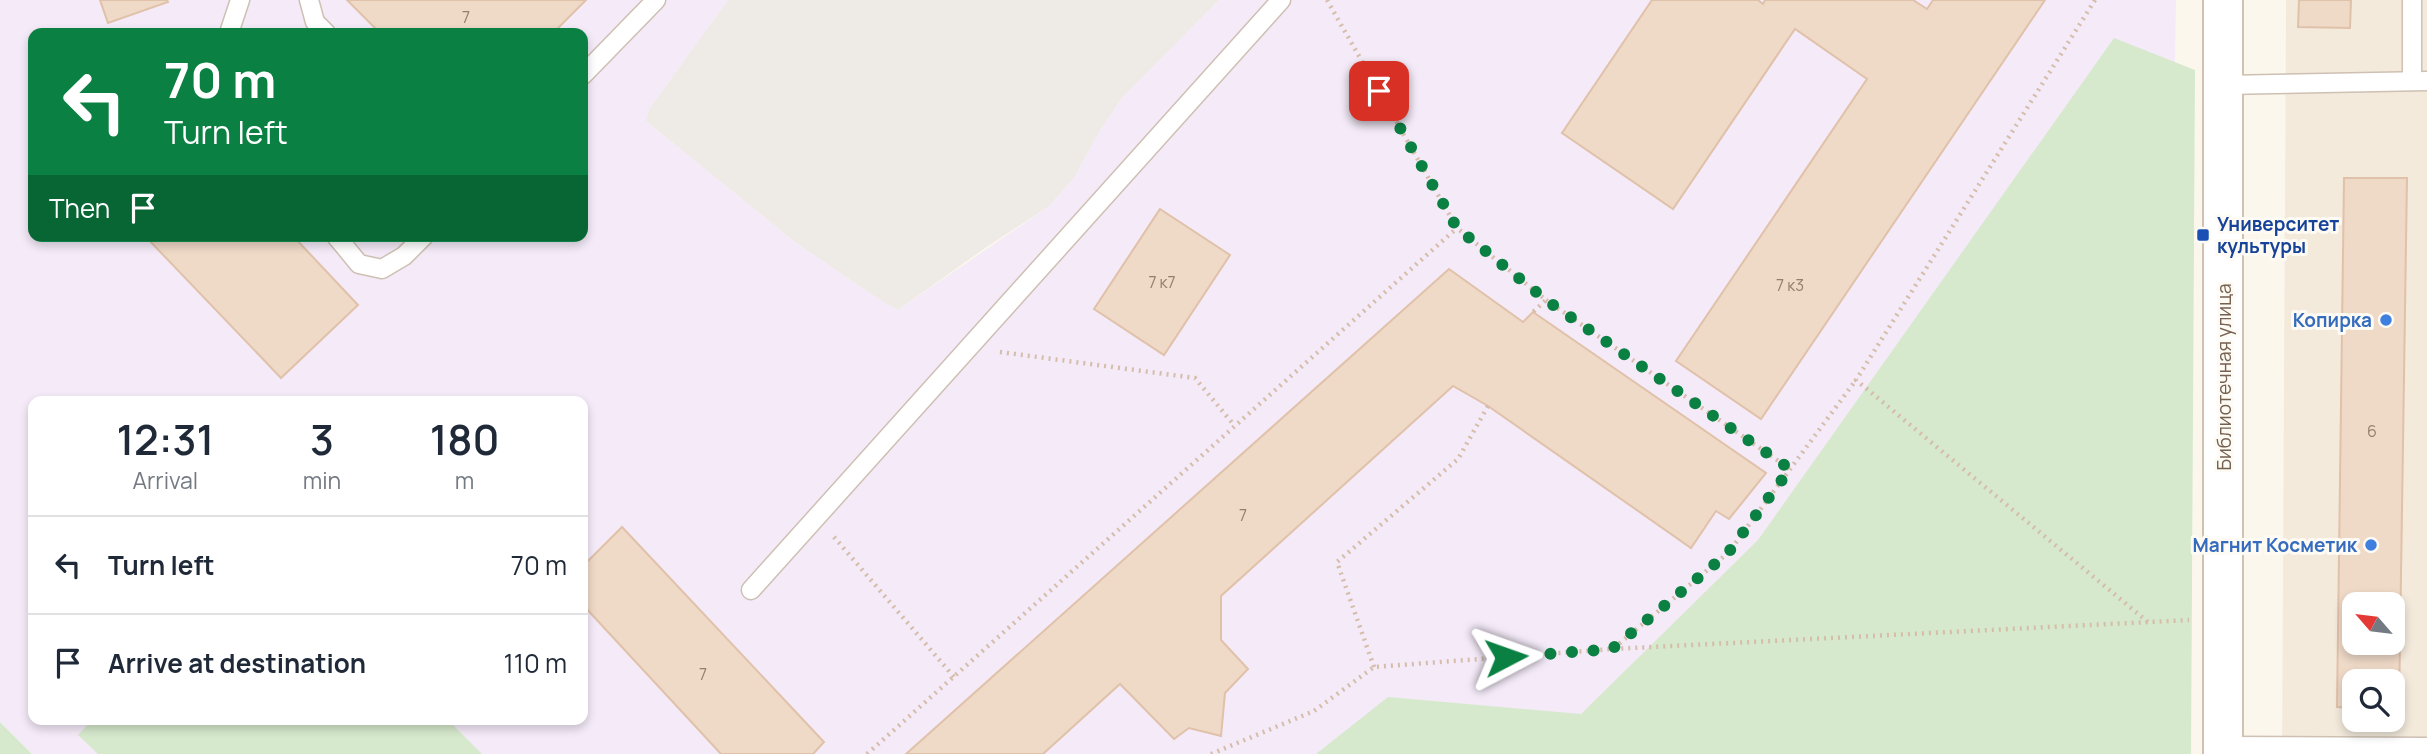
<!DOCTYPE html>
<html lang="en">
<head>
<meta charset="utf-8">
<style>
	body { margin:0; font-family:Manrope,sans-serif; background:#f6f6f7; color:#1f2937; height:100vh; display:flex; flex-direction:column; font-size:26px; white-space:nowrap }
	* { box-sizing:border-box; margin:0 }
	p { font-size:23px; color:#747a83 }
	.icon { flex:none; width:38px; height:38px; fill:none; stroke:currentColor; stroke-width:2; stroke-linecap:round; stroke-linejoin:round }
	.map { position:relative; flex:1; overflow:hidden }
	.details { position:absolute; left:28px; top:396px; width:560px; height:329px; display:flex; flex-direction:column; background:#fff; border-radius:14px; box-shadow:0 4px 10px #0003 }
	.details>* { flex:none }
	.banner { position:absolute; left:28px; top:28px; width:560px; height:214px; border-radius:14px; box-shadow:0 4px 10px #0003; background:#0b8043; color:#fff; overflow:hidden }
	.needle { width:46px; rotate:298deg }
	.fabs { position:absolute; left:2342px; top:592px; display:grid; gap:14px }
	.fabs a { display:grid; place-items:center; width:63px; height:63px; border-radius:14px; background:#fff; box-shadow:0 4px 10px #0003; font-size:35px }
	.pin { position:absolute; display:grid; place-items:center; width:60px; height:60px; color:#fff; margin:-30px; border-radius:14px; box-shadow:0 4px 10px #0006 }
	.me { position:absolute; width:77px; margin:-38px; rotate:86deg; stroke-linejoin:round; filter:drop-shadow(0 0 5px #0008) }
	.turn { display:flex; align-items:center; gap:24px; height:147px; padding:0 21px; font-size:32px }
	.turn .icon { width:91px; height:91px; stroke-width:2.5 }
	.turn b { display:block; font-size:49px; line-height:60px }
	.then { display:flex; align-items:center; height:66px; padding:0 21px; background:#0003; gap:14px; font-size:26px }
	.eta { display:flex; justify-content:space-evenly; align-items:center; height:119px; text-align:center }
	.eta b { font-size:42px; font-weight:600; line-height:49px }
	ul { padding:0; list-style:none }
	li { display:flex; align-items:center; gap:21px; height:98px; padding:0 21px; border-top:2px solid #e0e1e3 }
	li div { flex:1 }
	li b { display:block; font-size:26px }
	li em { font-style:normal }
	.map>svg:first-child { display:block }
	.residential { fill:#f3eadc; fill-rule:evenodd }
	.industrial { fill:#eeeae5 }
	.education { fill:#f4eaf8; fill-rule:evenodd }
	.green { fill:#d6e9cc }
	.building { fill:#efd9c7; stroke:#e0c1a9; stroke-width:2; fill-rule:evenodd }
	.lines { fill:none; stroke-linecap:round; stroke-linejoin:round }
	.lane-casing { stroke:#cec0b3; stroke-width:21 }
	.secondary-casing { stroke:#d0c1b1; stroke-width:42 }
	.path { stroke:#d5bda9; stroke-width:4.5; stroke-dasharray:2 5; stroke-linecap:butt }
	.lane { stroke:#fff; stroke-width:18 }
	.secondary { stroke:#fff; stroke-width:38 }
	.route { stroke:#0b8043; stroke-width:12; stroke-dasharray:0 21.6 }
	.transit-dot { fill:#1a4fb4; stroke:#fefbf4; stroke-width:2.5 }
	.shop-dot { fill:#3f7fe0; stroke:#fefbf4; stroke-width:2.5 }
	.labels { text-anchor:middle; stroke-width:6; stroke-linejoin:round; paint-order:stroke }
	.number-label { font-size:16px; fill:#947f6e }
	.transit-label { font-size:19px; font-weight:bold; fill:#164399; stroke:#fefbf4; text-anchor:start }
	.shop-label { font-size:19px; font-weight:bold; fill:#366cbe; stroke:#fefbf4; text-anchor:end }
	.street-label { font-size:19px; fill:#766151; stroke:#fefbf4 }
</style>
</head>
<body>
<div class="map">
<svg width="2427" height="754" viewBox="0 0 2427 754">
	<rect width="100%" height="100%" fill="#fcf7ed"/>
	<path class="residential" d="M2286 0H2427V754H2282ZM2354 604H2392V642H2354ZM2354 681H2392V719H2354Z"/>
	<path class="industrial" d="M728 0H1219L1122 98 1099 132 1074 178 1048 207 985 248 898 310 886 304 796 243 646 121 649 109Z"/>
	<path class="education" d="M0 0H728L649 109 646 121 796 243 886 304 898 310 1048 207 1074 178 1099 132 1122 98 1219 0H2176L2164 754H32L0 722ZM33 33H583V236H33ZM33 401H583V719H33Z"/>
	<g class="green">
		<path d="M2114 38 2195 70 2191 754H1316L1388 697 1581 714 1758 540Z"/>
		<path d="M93 719H447L482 754H98L78 735Z"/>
		<path d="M0 722 32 754H0Z"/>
	</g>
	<g class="building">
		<path d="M100 0H167L168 2 108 23Z"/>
		<path d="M347 0H586L553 33H380Z"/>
		<path d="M1652 0H1758L1763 4 1765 0H1913L1927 9 1933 0H2045L1761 419 1676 361 1867 79 1795 29 1673 209 1562 133Z"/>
		<path d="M2299 0H2351L2350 28 2298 27Z"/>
		<path d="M2344 178H2407L2399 708H2392V681H2354V708L2337 707ZM2354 604H2392V642H2354Z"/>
		<path d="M1160 209 1230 255 1164 355 1094 309Z"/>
		<path d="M145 236H293L358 305 281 378Z"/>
		<path d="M1449 269 1523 322 1533 312 1766 473 1729 519 1716 511 1691 548 1488 406 1453 386 1221 596V640L1248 669 1225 693 1221 736 1189 728 1174 739 1120 684 1043 754H906Z"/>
		<path d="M622 527 824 742 813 754H721L583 605V566Z"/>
	</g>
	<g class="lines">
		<g class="lane-casing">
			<g id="lane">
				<path d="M309 0 315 22 326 33"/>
				<path d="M2412 0V81"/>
				<path d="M229 33 240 0"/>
				<path d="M583 75 656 0"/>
				<path d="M2224 85 2427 81"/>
				<path d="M336 236 359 264 382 269 404 256 424 236"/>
				<path d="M751 590 1281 0"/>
				<path d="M2223 746 2427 747"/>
			</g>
		</g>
		<g class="secondary-casing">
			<path id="secondary" d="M2223 754V0"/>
		</g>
		<g class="path">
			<path d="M1327 0 1457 228 1546 300 1533 312"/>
			<path d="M2095 0 1856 380 2148 622"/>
			<path d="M1546 300 1790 469"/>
			<path d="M1000 352 1195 378 1234 425"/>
			<path d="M834 537 954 677"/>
			<path d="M1614 648 1728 553 1856 380"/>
			<path d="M1374 667 1337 562 1458 459 1488 406"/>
			<path d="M867 754 1457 228"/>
			<path d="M1211 754 1314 711 1374 667 1612 649 2189 620"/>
		</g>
		<use href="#lane" class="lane"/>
		<use href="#secondary" class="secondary"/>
	</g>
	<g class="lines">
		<path class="route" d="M1379 91 1457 228 1546 300 1790 469 1728 553 1612 649 1506 657"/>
	</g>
	<rect class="transit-dot" x="2196" y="228" width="14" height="14" rx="3.5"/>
	<g class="shop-dot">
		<circle cx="2386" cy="320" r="7"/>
		<circle cx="2371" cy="545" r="7"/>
	</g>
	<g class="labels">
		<g class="number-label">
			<text x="466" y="23">7</text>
			<text x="1162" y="288">7 к7</text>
			<text x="1790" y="291">7 к3</text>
			<text x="2372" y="437">6</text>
			<text x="1243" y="521">7</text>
			<text x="703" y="680">7</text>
		</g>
		<g class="transit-label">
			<text x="2217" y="231">Университет<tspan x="2217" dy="22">культуры</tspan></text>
		</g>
		<g class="shop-label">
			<text x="2372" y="327">Копирка</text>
			<text x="2357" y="552">Магнит Косметик</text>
		</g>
		<g class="street-label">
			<text transform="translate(2224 377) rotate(-90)" y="7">Библиотечная улица</text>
		</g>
	</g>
</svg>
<div class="fabs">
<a><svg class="needle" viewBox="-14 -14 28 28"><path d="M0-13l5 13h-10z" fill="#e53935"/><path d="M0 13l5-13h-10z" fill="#747a83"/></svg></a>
<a><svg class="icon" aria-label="search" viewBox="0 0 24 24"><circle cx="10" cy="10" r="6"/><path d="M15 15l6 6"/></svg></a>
</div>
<div class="pin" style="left:1379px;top:91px;background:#d93025"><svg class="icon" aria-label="arrive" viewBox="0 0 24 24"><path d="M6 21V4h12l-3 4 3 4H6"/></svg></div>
<svg class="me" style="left:1506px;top:657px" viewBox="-20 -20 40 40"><path d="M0-17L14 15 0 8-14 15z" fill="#0b8043" stroke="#fff" stroke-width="4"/></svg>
<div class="banner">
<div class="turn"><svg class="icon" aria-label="left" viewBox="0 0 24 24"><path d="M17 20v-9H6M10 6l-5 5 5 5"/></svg><div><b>70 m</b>Turn left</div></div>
<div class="then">Then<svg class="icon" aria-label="arrive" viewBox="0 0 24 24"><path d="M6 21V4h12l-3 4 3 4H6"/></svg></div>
</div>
<section class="details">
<div class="eta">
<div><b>12:31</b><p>Arrival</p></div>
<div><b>3</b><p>min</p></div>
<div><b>180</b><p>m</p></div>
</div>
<ul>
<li><svg class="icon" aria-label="left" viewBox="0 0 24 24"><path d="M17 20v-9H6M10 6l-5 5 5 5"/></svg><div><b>Turn left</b></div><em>70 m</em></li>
<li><svg class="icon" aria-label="arrive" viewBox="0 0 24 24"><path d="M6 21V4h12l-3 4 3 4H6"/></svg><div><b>Arrive at destination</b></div><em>110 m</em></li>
</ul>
</section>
</div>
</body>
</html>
